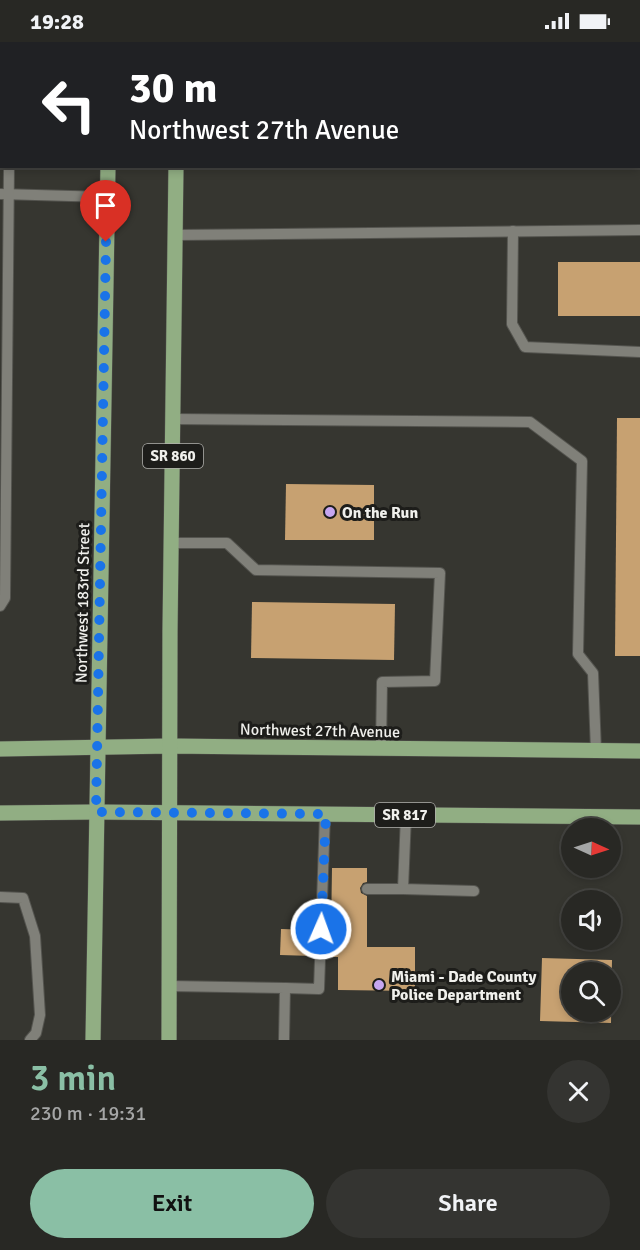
<!DOCTYPE html>
<html lang="en">
<head>
<meta charset="utf-8">
<style>
	body { margin:0; font-family:Signika,sans-serif; background:#343431; color:#f1f3f6; height:100vh; display:flex; flex-direction:column; font-size:22px; white-space:nowrap }
	* { box-sizing:border-box; margin:0 }
	p { font-size:20px; color:#a5a6a6 }
	.icon { flex:none; width:33px; height:33px; fill:none; stroke:currentColor; stroke-width:2; stroke-linecap:round; stroke-linejoin:round }
	.map { position:relative; height:998px; overflow:hidden }
	.sheet { display:flex; flex-direction:column; background:#282824; flex:1 }
	.sheet>* { flex:none }
	.hud { position:absolute; left:0px; top:0px; width:640px; height:126px; box-shadow:0 3px 9px #0003,0 0 0 2px #444441; background:#202124; color:#fff; overflow:hidden }
	.needle { width:39px; rotate:93deg }
	.buttons { position:absolute; left:561px; top:776px; display:grid; gap:12px }
	.buttons a { display:grid; place-items:center; width:60px; height:60px; border-radius:50%; background:#282824; box-shadow:0 3px 9px #0003,0 0 0 2px #444441; font-size:30px }
	.pin { position:absolute; display:grid; place-items:center; width:51px; height:51px; color:#fff; margin:-62px -26px; border-radius:50% 50% 50% 0; rotate:-45deg; box-shadow:0 0 6px #0007 }
	.pin .icon { rotate:45deg }
	.me { position:absolute; width:66px; margin:-33px; rotate:2deg; stroke-linejoin:round; filter:drop-shadow(0 0 4px #0008) }
	.turn { display:flex; align-items:center; gap:21px; height:126px; padding:0 30px; font-size:27px }
	.turn .icon { width:78px; height:78px; stroke-width:2.5 }
	.turn b { display:block; font-size:42px; line-height:51px }
	.round { display:grid; place-items:center; flex:none; width:63px; height:63px; border-radius:32px; background:#343431 }
	.headline { display:flex; align-items:center; justify-content:space-between; height:102px; padding:0 30px }
	h1 { font-size:36px; font-weight:600; line-height:45px; color:#8abfa5 }
	.action { display:flex; gap:12px; margin-top:auto; padding:12px 30px }
	.action a { flex:1; height:69px; border-radius:36px; background:#8abfa5; color:#111; font-size:24px; font-weight:600; line-height:69px; text-align:center }
	.action a+a { background:#343431; color:#f1f3f6 }
	.status { display:flex; justify-content:space-between; align-items:center; height:42px; padding:0 30px; background:#282824; direction:ltr }
	.status svg { height:16px; fill:currentColor }
	.map>svg:first-child { display:block }
	.building { fill:#c7a171; fill-rule:evenodd }
	.lines { fill:none; stroke-linecap:round; stroke-linejoin:round }
	.lane-casing { stroke:#54544f; stroke-width:12 }
	.primary-casing { stroke:#54544f; stroke-width:16 }
	.lane { stroke:#808079; stroke-width:10 }
	.primary { stroke:#91ae83; stroke-width:15 }
	.route { stroke:#1a73e8; stroke-width:10; stroke-dasharray:0 18 }
	.poi-dot { fill:#c6a6f0; stroke:#1d1d1a; stroke-width:2 }
	.labels { text-anchor:middle; stroke-width:6; stroke-linejoin:round; paint-order:stroke }
	.shield { fill:#1d1d1a; stroke:#b1b1ad; stroke-width:1.5 }
	.shield-label { font-size:15px; font-weight:bold; fill:#f0f0ec }
	.poi-label { font-size:16px; font-weight:bold; fill:#f0f0ec; stroke:#1d1d1a; text-anchor:start }
	.street-label { font-size:16px; fill:#f0f0ec; stroke:#1d1d1a }
</style>
</head>
<body>
<div class="status"><b>19:28</b><svg viewBox="0 0 49 12"><path d="M0 12V9h3v3zM5 12V6h3v6zM10 12V3h3v9zM15 12V0h3v12zM26 1h20v11H26zM47 4h2v5h-2z"/></svg></div>
<div class="map">
<svg width="640" height="998" viewBox="0 0 640 998">
	<rect width="100%" height="100%" fill="#363630"/>
	<g class="building">
		<rect x="558" y="220" width="82" height="54"/>
		<path d="M617 376H640V614H615Z"/>
		<path d="M286 442 374 443V498H285Z"/>
		<path d="M252 560 395 562 394 618 251 616Z"/>
		<path d="M332 826H367V840L363 841 360 846 361 851 367 854V905H415V949L338 948V915H328V889H331Z"/>
		<path d="M281 887 314 888 313 914 280 913Z"/>
		<path d="M542 916 612 918 611 981 540 979ZM572 930H610V969H572Z"/>
	</g>
	<g class="lines">
		<g class="lane-casing">
			<g id="lane">
				<path d="M10 2V0"/>
				<path d="M0 152 107 155"/>
				<path d="M513 189 512 282 525 305 640 310"/>
				<path d="M175 193 640 188"/>
				<path d="M173 377 530 380 582 419 578 612 593 631 596 709"/>
				<path d="M172 501H227L256 528 440 531 435 639 382 640 381 706"/>
				<path d="M0 564 5 556 9 124"/>
				<path d="M406 773 403 847 474 849"/>
				<path d="M367 847H403"/>
				<path d="M0 855 23 856 35 894 40 973 36 991 30 998"/>
				<path d="M169 944 285 946 284 998"/>
				<path d="M285 946 319 947 325 772"/>
			</g>
		</g>
		<g class="primary-casing">
			<g id="primary">
				<path d="M110 2V0"/>
				<path d="M177 2V0"/>
				<path d="M0 707 170 704 640 709"/>
				<path d="M0 771 96 770 640 775"/>
				<path d="M93 998 108 124"/>
				<path d="M169 998 170 589 176 124"/>
			</g>
		</g>
		<use href="#lane" class="lane"/>
		<use href="#primary" class="primary"/>
	</g>
	<g class="lines">
		<path class="route" d="M106 200 96 770 326 772 321 887"/>
	</g>
	<g class="poi-dot">
		<circle cx="330" cy="470" r="6"/>
		<circle cx="379" cy="943" r="6"/>
	</g>
	<g class="labels">
		<g class="shield">
			<rect x="143" y="402" width="60" height="24" rx="4.5"/>
			<rect x="375" y="761" width="60" height="24" rx="4.5"/>
		</g>
		<g class="shield-label">
			<text x="173" y="419">SR 860</text>
			<text x="405" y="778">SR 817</text>
		</g>
		<g class="poi-label">
			<text x="342" y="476">On the Run</text>
			<text x="391" y="940">Miami - Dade County<tspan x="391" dy="18">Police Department</tspan></text>
		</g>
		<g class="street-label">
			<text transform="translate(82 561) rotate(-89)" y="6">Northwest 183rd Street</text>
			<text transform="translate(320 688) rotate(1)" y="6">Northwest 27th Avenue</text>
		</g>
	</g>
</svg>
<div class="buttons">
<a><svg class="needle" viewBox="-14 -14 28 28"><path d="M0-13l5 13h-10z" fill="#e53935"/><path d="M0 13l5-13h-10z" fill="#a5a6a6"/></svg></a>
<a><svg class="icon" aria-label="sound" viewBox="0 0 24 24"><path d="M4 9h4l5-4v14l-5-4H4zM17 9q2 3 0 6"/></svg></a>
<a><svg class="icon" aria-label="search" viewBox="0 0 24 24"><circle cx="10" cy="10" r="6"/><path d="M15 15l6 6"/></svg></a>
</div>
<div class="pin" style="left:106px;top:200px;background:#d93025"><svg class="icon" aria-label="arrive" viewBox="0 0 24 24"><path d="M6 21V4h12l-3 4 3 4H6"/></svg></div>
<svg class="me" style="left:321px;top:887px" viewBox="-20 -20 40 40"><circle r="17" fill="#1a73e8" stroke="#fff" stroke-width="3"/><path d="M0-11L8 9 0 5-8 9z" fill="#fff"/></svg>
<div class="hud">
<div class="turn"><svg class="icon" aria-label="left" viewBox="0 0 24 24"><path d="M17 20v-9H6M10 6l-5 5 5 5"/></svg><div><b>30 m</b>Northwest 27th Avenue</div></div>
</div>
</div>
<section class="sheet">
<div class="headline"><div><h1>3 min</h1><p>230 m · 19:31</p></div><a class="round"><svg class="icon" aria-label="close" viewBox="0 0 24 24"><path d="M6 6l12 12M18 6L6 18"/></svg></a></div>
<div class="action"><a>Exit</a><a>Share</a></div>
</section>
</body>
</html>
